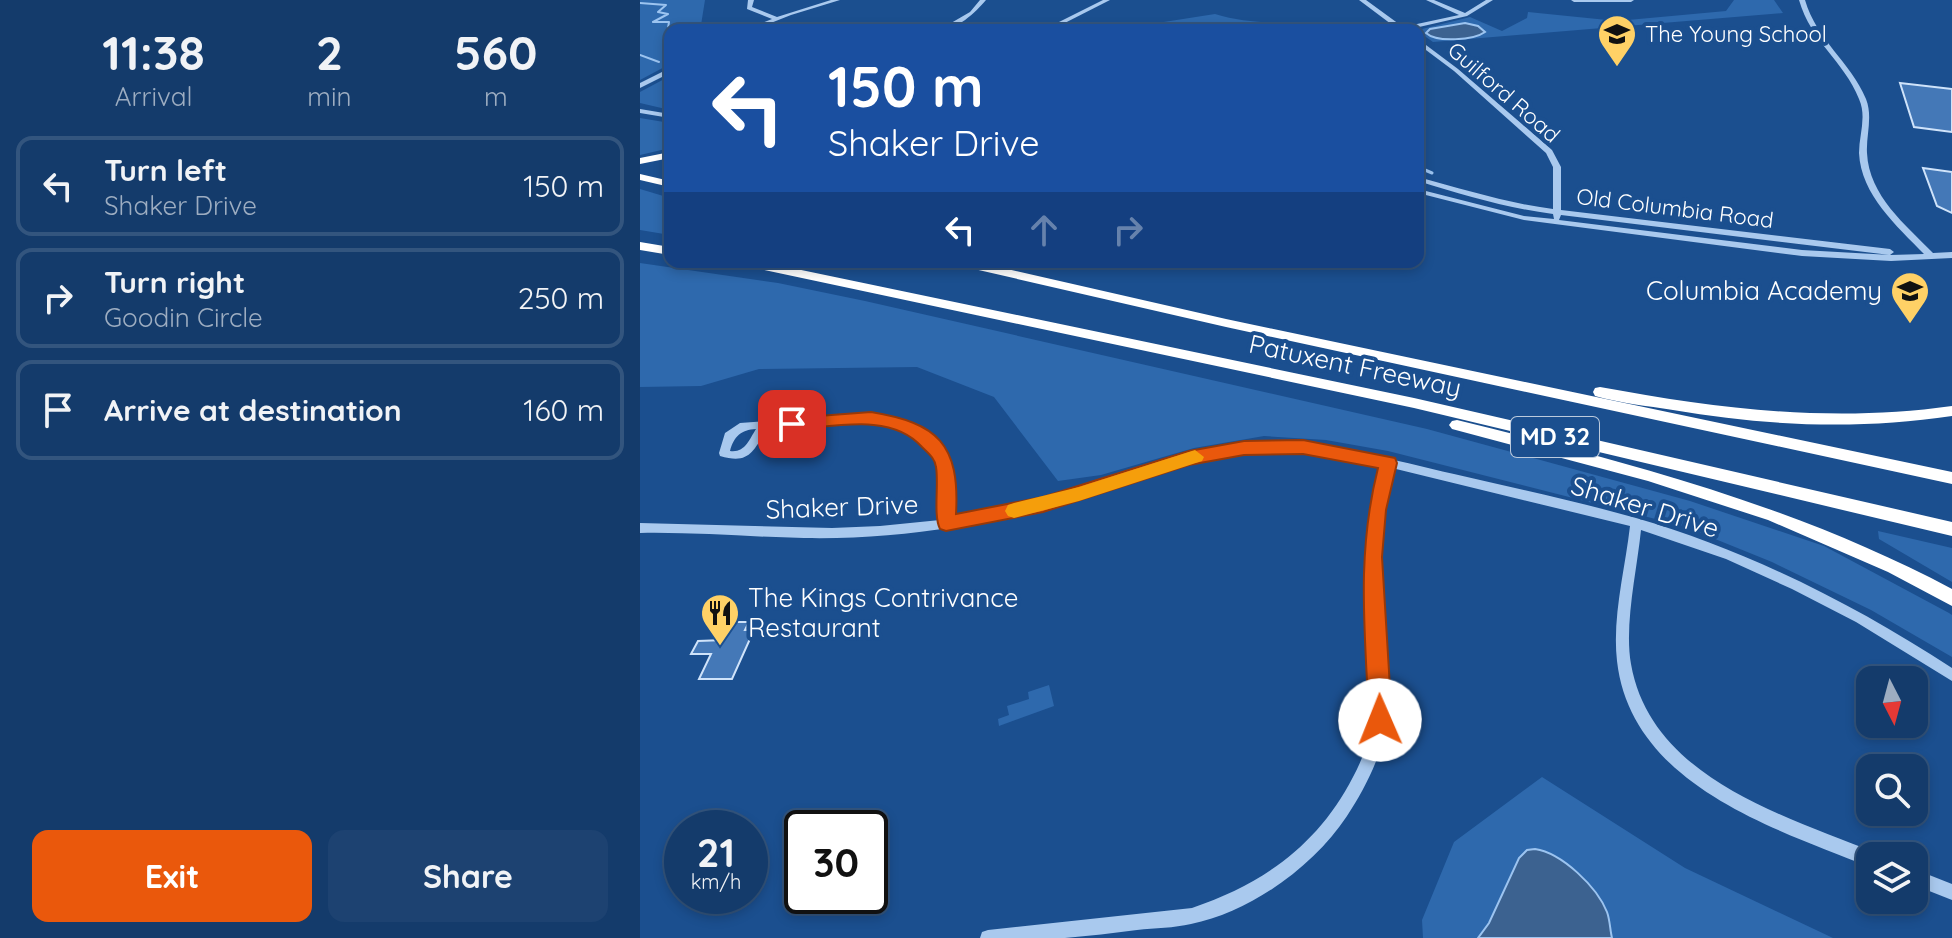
<!DOCTYPE html>
<html lang="en">
<head>
<meta charset="utf-8">
<style>
	body { margin:0; font-family:Quicksand,sans-serif; background:#1d4271; color:#f1f3f6; height:100vh; display:flex; flex-direction:column; font-size:30px; white-space:nowrap }
	* { box-sizing:border-box; margin:0 }
	p { font-size:26px; color:#9dadc1 }
	.icon { flex:none; width:44px; height:44px; fill:none; stroke:currentColor; stroke-width:2; stroke-linecap:round; stroke-linejoin:round }
	.map { position:relative; flex:1; overflow:hidden }
	.sheet { display:flex; flex-direction:column; background:#143b6b; width:640px }
	.sheet>* { flex:none }
	.banner { position:absolute; left:24px; top:24px; width:760px; height:244px; border-radius:16px; box-shadow:0 4px 12px #0003,0 0 0 2px #33557e; background:#1a4fa0; color:#fff; overflow:hidden }
	.needle { width:52px; rotate:174deg }
	.tools { position:absolute; left:1216px; top:666px; display:grid; gap:16px }
	.tools a { display:grid; place-items:center; width:72px; height:72px; border-radius:16px; background:#143b6b; box-shadow:0 4px 12px #0003,0 0 0 2px #33557e; font-size:40px }
	.speed { position:absolute; left:24px; top:810px; display:flex; gap:16px; font-size:40px; font-weight:700; text-align:center }
	.speed>* { display:grid; place-content:center; width:104px; height:104px; border-radius:50%; background:#143b6b; box-shadow:0 4px 12px #0003,0 0 0 2px #33557e; line-height:1 }
	.speed small { font-size:20px; font-weight:400 }
	.speed .limit { border:4px solid #111; border-radius:12px; background:#fff; color:#111 }
	.pin { position:absolute; display:grid; place-items:center; width:68px; height:68px; color:#fff; margin:-34px; border-radius:16px; box-shadow:0 4px 12px #0006 }
	.me { position:absolute; width:88px; margin:-44px; rotate:359deg; stroke-linejoin:round; filter:drop-shadow(0 0 6px #0008) }
	.turn { display:flex; align-items:center; gap:28px; height:168px; padding:0 32px; font-size:36px }
	.turn .icon { width:104px; height:104px; stroke-width:2.5 }
	.turn b { display:block; font-size:56px; line-height:68px }
	.lanes { display:flex; align-items:center; height:76px; padding:0 32px; background:#0003; justify-content:center; gap:40px; direction:ltr }
	.lanes .off { opacity:.35 }
	.eta { display:flex; justify-content:space-evenly; align-items:center; height:136px; text-align:center }
	.eta b { font-size:48px; font-weight:700; line-height:56px }
	.button { display:flex; gap:16px; margin-top:auto; padding:16px 32px }
	.button a { flex:1; height:92px; border-radius:16px; background:#ea580c; color:#fff; font-size:32px; font-weight:700; line-height:92px; text-align:center }
	.button a+a { background:#1d4271; color:#f1f3f6 }
	ul { padding:0; list-style:none }
	li { display:flex; align-items:center; gap:24px; height:100px; margin:0 16px 12px; padding:0 16px; border:4px solid #33557e; border-radius:16px }
	li div { flex:1 }
	li b { display:block; font-size:30px }
	li em { font-style:normal }
	main { display:flex; flex:1; min-height:0 }
	.map>svg:first-child { display:block }
	.green { fill:#2e69ad }
	.water { fill:#3c6290; stroke:#9cc4f0; stroke-width:2 }
	.lines { fill:none; stroke-linecap:round; stroke-linejoin:round }
	.stream-far1 { stroke:#9cc4f0; stroke-width:2 }
	.stream { stroke:#9cc4f0; stroke-width:3 }
	.building { fill:#4478b7; stroke:#cfe3fa; stroke-width:2 }
	.minor { fill:#a9c9ee; fill-rule:evenodd }
	.highway { fill:#fff; fill-rule:evenodd }
	.route { fill:#ea580c; stroke:#983908; stroke-width:2 }
	.slow { fill:#f59e0b }
	.labels { text-anchor:middle; stroke-width:8; stroke-linejoin:round; paint-order:stroke }
	.far-poi-label { font-size:22px; fill:#fff; stroke:#1b4f8f; text-anchor:start }
	.far-street-label { font-size:22px; fill:#fff; stroke:#1b4f8f }
	.shield { fill:#1b4f8f; stroke:#bbcadd; stroke-width:2 }
	.shield-label { font-size:24px; font-weight:bold; fill:#fff }
	.poi-label { font-size:26px; fill:#fff; stroke:#1b4f8f; text-anchor:end }
	.street-label { font-size:26px; fill:#fff; stroke:#1b4f8f }
</style>
</head>
<body>
<main>
<section class="sheet">
<div class="eta">
<div><b>11:38</b><p>Arrival</p></div>
<div><b>2</b><p>min</p></div>
<div><b>560</b><p>m</p></div>
</div>
<ul>
<li><svg class="icon" aria-label="left" viewBox="0 0 24 24"><path d="M17 20v-9H6M10 6l-5 5 5 5"/></svg><div><b>Turn left</b><p>Shaker Drive</p></div><em>150 m</em></li>
<li><svg class="icon" aria-label="right" viewBox="0 0 24 24"><path d="M7 20v-9h11M14 6l5 5-5 5"/></svg><div><b>Turn right</b><p>Goodin Circle</p></div><em>250 m</em></li>
<li><svg class="icon" aria-label="arrive" viewBox="0 0 24 24"><path d="M6 21V4h12l-3 4 3 4H6"/></svg><div><b>Arrive at destination</b></div><em>160 m</em></li>
</ul>
<div class="button"><a>Exit</a><a>Share</a></div>
</section>
<div class="map">
<svg width="1312" height="938" viewBox="0 0 1312 938">
	<rect width="100%" height="100%" fill="#1b4f8f"/>
	<g class="green">
		<path d="M0 0H65L61 25 67 30H30V64L0 80Z"/>
		<path d="M1094 0H1134L1143 13 793 42 779 32 782 29 830 17 862 31 887 18 888 12 977 21 1086 11Z"/>
		<path d="M575 14C616 27 659 20 702 30H497L511 24Z"/>
		<path d="M30 76V110L0 103V92Z"/>
		<path d="M0 118 30 123V148L0 155Z"/>
		<path d="M0 189 30 198V235L0 230Z"/>
		<path d="M0 263 138 283 225 301 787 429 1050 501 1184 546 1309 613 1312 615V657L1231 610 1132 562 1043 526 748 451 686 440 624 436 554 448 461 475 418 481 354 397 277 367 119 369 61 386 0 387Z"/>
		<path d="M1238 531 1312 548V582L1239 539Z"/>
		<path d="M409 685 414 706 359 726 358 719 369 715 367 706 389 699 388 692Z"/>
		<path d="M902 777 1045 868 1193 938H783L782 920 814 842Z"/>
	</g>
	<g class="water">
		<path d="M825 23 838 26 845 32C834 40 797 43 786 33L790 29Z"/>
		<path d="M895 849C922 853 957 887 967 912 970 920 970 930 972 938H838L849 923 879 858 887 850Z"/>
	</g>
	<g class="lines">
		<g class="stream-far1">
			<path d="M0 3 26 5 18 12 28 14 13 22H29L28 28 57 25"/>
			<path d="M0 55 19 62"/>
		</g>
		<path class="stream" d="M778 167 792 173"/>
	</g>
	<g class="building">
		<path d="M1260 83 1312 89V132L1274 127Z"/>
		<path d="M1283 168 1312 172V213L1297 206Z"/>
		<path d="M92 622H109L105 630H114L92 679H59L71 654H51L58 641 84 640Z"/>
	</g>
	<g class="lines">
		<g class="minor">
			<path d="M108 0H114L112 7 137 17 191 0H200L151 15 113 30H105L132 19 107 9Z"/>
			<path d="M340 0H346C335 13 317 30 299 30L330 12Z"/>
			<path d="M463 0H470L411 30H403Z"/>
			<path d="M719 0H726L763 27 819 15 786 0H794L825 13 846 0H853L827 16 766 30H759Z"/>
			<path d="M931 0H994L991 2H934Z"/>
			<path d="M1159 0H1165C1177 41 1210 61 1226 99 1233 117 1226 135 1227 153 1229 196 1266 225 1293 253L1312 252V258L1251 261 1162 256 884 220 778 193V189L884 216 914 219 913 214C867 208 823 195 778 181V177C823 189 866 203 913 209V167L906 153 814 71 778 44V39L818 69 912 150 921 167V210L1250 249 1254 252 1250 255 921 215 919 220 1162 250 1251 255 1284 254C1257 226 1221 195 1219 153 1219 135 1227 117 1219 99 1204 61 1171 42 1159 0Z"/>
			<path d="M30 68V73L0 88V83Z"/>
			<path d="M0 109 30 114V118L0 113Z"/>
			<path d="M197 416C251 415 309 419 314 487 314 497 313 508 312 518 356 511 399 502 442 489 495 472 549 450 605 444 676 438 745 458 814 474 874 488 936 501 996 518 1109 551 1214 604 1312 668V681L1216 622 1152 589 1086 559 1001 530C997 570 984 625 991 664 1011 778 1143 815 1236 853L1237 856H1230V867C1132 828 991 784 977 661 972 617 985 570 990 526L752 468C742 507 737 547 739 588 741 630 750 672 747 715 745 750 726 787 707 816 674 866 611 912 551 924 534 928 515 928 497 930 473 933 449 936 425 938 397 938 368 938 340 938L342 932 348 930 552 908C623 884 678 845 713 777 722 760 730 740 733 720 738 677 729 634 727 592 725 549 731 507 742 465 697 455 650 447 603 453 549 458 497 480 446 497 403 510 359 520 315 527 265 535 215 539 164 538 109 537 55 532 0 533V523L192 528 240 526 300 520C302 500 305 477 296 458 271 405 175 426 127 429 113 451 110 465 80 456L79 453 85 433 100 423ZM116 429C109 440 105 453 90 451 94 436 101 430 116 429Z"/>
			<path d="M1274 869 1312 884V900L1274 885Z"/>
		</g>
		<g class="highway">
			<path d="M30 152V158L0 164V158Z"/>
			<path d="M0 174 30 181V187L0 180Z"/>
			<path d="M0 242 30 247V255L0 250Z"/>
			<path d="M99 262H123L774 398 1312 522V536L774 408 105 266Z"/>
			<path d="M315 262H337L586 319 1312 472V484L586 327 321 266Z"/>
			<path d="M960 387C1080 409 1191 423 1312 406V416C1218 430 1126 426 1033 410 1007 406 980 403 955 396L953 392 955 388Z"/>
			<path d="M817 420C988 462 1156 506 1312 589V606L1248 572 1128 520 1008 481 812 429 809 425 812 421Z"/>
		</g>
	</g>
	<path class="route" d="M231 412C298 423 320 444 316 514L403 497 549 451 604 441 663 440 755 458 757 463 746 510 742 557 752 720 749 728 740 731 732 728 729 720C725 631 716 555 738 468L663 454 604 455 549 465 403 512 306 531 300 529C293 515 299 484 296 467 295 458 288 453 282 447 251 412 194 427 152 430L143 424 152 418Z"/>
	<path class="slow" d="M555 450 564 457 562 461 439 501 374 518 368 516 365 511 368 505 374 503 439 487Z"/>
	<defs>
		<g id="school-pin" transform="scale(2)"><path d="M0 17L-7.5 6A9.5 9.5 0 1 1 7.5 6Z" fill="#ffd166" stroke="#1b4f8f"/><path d="M0-5L7-2L0 1L-7-2ZM-4 1L0 2.5L4 1V4Q0 6-4 4Z" fill="#111"/></g>
		<g id="restaurant-pin" transform="scale(2)"><path d="M0 17L-7.5 6A9.5 9.5 0 1 1 7.5 6Z" fill="#ffd166" stroke="#1b4f8f"/><path d="M-5-6h1v4h1v-4h1v4h1v-4h1v5L-1.5 .5V6h-2V.5L-5-1ZM5-6V6H3V1.5H1.5Q1.5-4 5-6Z" fill="#111"/></g>
	</defs>
	<g fill-rule="evenodd">
		<use href="#school-pin" x="977" y="34"/>
		<use href="#school-pin" x="1270" y="291"/>
		<use href="#restaurant-pin" x="80" y="613"/>
	</g>
	<g class="labels">
		<g class="far-poi-label">
			<text x="1005" y="42">The Young School</text>
		</g>
		<g class="far-street-label">
			<text transform="translate(864 92) rotate(41)" y="8">Guilford Road</text>
			<text transform="translate(1035 208) rotate(7)" y="8">Old Columbia Road</text>
		</g>
		<rect class="shield" x="871" y="417" width="88" height="40" rx="6"/>
		<g class="shield-label">
			<text x="915" y="445">MD 32</text>
		</g>
		<g class="poi-label">
			<text x="1242" y="300">Columbia Academy</text>
			<text x="108" y="607" text-anchor="start">The Kings Contrivance<tspan x="108" dy="30">Restaurant</tspan></text>
		</g>
		<g class="street-label">
			<text transform="translate(715 366) rotate(12)" y="9">Patuxent Freeway</text>
			<text transform="translate(202 507) rotate(-2)" y="9">Shaker Drive</text>
			<text transform="translate(1005 507) rotate(17)" y="9">Shaker Drive</text>
		</g>
	</g>
</svg>
<div class="tools">
<a><svg class="needle" viewBox="-14 -14 28 28"><path d="M0-13l5 13h-10z" fill="#e53935"/><path d="M0 13l5-13h-10z" fill="#9dadc1"/></svg></a>
<a><svg class="icon" aria-label="search" viewBox="0 0 24 24"><circle cx="10" cy="10" r="6"/><path d="M15 15l6 6"/></svg></a>
<a><svg class="icon" aria-label="layers" viewBox="0 0 24 24"><path d="M12 4l9 5-9 5-9-5zM3 14l9 5 9-5"/></svg></a>
</div>
<div class="speed"><div>21<small>km/h</small></div><div class="limit">30</div></div>
<div class="pin" style="left:152px;top:424px;background:#d93025"><svg class="icon" aria-label="arrive" viewBox="0 0 24 24"><path d="M6 21V4h12l-3 4 3 4H6"/></svg></div>
<svg class="me" style="left:740px;top:720px" viewBox="-20 -20 40 40"><circle r="19" fill="#fff"/><path d="M0-13L10 11 0 6-10 11z" fill="#ea580c"/></svg>
<div class="banner">
<div class="turn"><svg class="icon" aria-label="left" viewBox="0 0 24 24"><path d="M17 20v-9H6M10 6l-5 5 5 5"/></svg><div><b>150 m</b>Shaker Drive</div></div>
<div class="lanes"><svg class="icon" aria-label="left" viewBox="0 0 24 24"><path d="M17 20v-9H6M10 6l-5 5 5 5"/></svg><svg class="icon off" aria-label="ahead" viewBox="0 0 24 24"><path d="M12 20V5M6 11l6-6 6 6"/></svg><svg class="icon off" aria-label="right" viewBox="0 0 24 24"><path d="M7 20v-9h11M14 6l5 5-5 5"/></svg></div>
</div>
</div>
</main>
</body>
</html>
